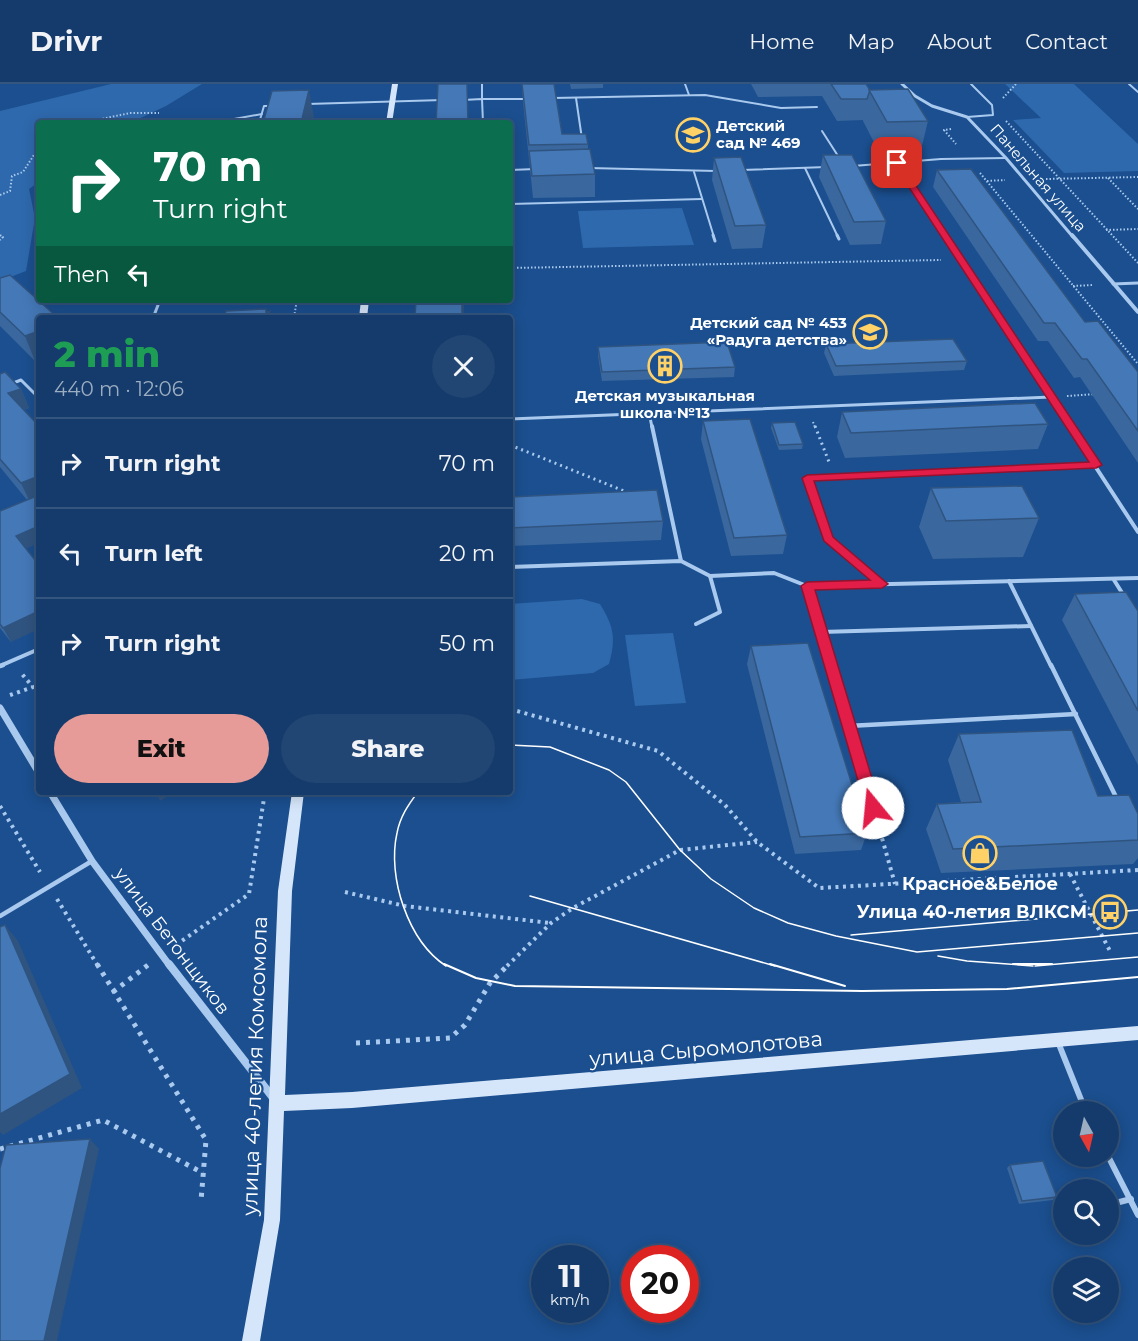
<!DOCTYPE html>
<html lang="en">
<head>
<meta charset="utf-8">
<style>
	body { margin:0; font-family:Montserrat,sans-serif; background:#214673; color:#f1f3f6; height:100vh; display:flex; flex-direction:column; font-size:22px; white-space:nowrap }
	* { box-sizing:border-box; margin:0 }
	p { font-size:20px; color:#9dadc1 }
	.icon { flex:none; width:33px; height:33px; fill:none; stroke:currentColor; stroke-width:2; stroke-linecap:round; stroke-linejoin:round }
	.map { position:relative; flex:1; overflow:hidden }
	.panel { position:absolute; left:36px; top:231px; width:477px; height:480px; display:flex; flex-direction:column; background:#143b6b; border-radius:6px; box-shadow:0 3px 15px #0003,0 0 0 2px #33557e }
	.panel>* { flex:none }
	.hud { position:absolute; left:36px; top:36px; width:477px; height:183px; border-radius:6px; box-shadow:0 3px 15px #0003,0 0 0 2px #33557e; background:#0b6e4f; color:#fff; overflow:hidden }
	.needle { width:39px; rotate:172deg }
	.controls { position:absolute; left:1053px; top:1017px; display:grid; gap:12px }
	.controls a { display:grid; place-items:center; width:66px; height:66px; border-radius:50%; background:#143b6b; box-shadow:0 3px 15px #0003,0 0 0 2px #33557e; font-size:30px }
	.speed { position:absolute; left:531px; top:1161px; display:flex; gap:12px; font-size:30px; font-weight:700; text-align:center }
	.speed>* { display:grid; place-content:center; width:78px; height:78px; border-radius:50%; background:#143b6b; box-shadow:0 3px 15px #0003,0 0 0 2px #33557e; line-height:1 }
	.speed small { font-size:15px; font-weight:400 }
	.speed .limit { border:9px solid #d22; background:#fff; color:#111 }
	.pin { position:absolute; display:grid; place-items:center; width:51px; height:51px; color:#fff; margin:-26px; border-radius:12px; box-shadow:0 3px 9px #0006 }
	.me { position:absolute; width:66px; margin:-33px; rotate:343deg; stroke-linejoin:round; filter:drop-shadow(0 0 4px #0008) }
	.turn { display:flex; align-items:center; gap:21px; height:126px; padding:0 18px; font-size:27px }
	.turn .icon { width:78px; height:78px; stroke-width:2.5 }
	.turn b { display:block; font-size:42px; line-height:51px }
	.then { display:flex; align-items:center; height:57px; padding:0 18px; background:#0003; gap:12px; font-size:22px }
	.round { display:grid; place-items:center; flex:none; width:63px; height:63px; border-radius:32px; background:#214673 }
	.head { display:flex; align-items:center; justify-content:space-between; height:102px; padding:0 18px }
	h1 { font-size:36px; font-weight:800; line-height:45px; color:#1e9e55 }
	.button { display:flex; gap:12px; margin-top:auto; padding:12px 18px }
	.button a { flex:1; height:69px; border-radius:36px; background:#e69b98; color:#111; font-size:24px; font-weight:800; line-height:69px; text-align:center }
	.button a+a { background:#214673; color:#f1f3f6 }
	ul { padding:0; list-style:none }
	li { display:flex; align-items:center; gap:18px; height:90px; padding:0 18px; border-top:2px solid #33557e }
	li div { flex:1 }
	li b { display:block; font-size:22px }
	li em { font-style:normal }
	header { display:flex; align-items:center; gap:36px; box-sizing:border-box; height:84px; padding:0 30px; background:#143b6b; border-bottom:2px solid #33557e }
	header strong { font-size:28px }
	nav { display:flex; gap:33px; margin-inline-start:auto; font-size:21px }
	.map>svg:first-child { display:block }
	.green { fill:#2e69ad }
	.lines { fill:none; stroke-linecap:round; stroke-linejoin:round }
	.path-far3 { stroke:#a9c9ee; stroke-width:2; stroke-dasharray:1.5 2; stroke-linecap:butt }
	.path-far2 { stroke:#a9c9ee; stroke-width:3; stroke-dasharray:2 4; stroke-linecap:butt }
	.path-far1 { stroke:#a9c9ee; stroke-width:4; stroke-dasharray:3 4.5; stroke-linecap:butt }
	.path { stroke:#a9c9ee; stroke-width:5; stroke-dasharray:4 6; stroke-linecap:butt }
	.lane-far4 { stroke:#a9c9ee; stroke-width:2 }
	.lane-far3 { stroke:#a9c9ee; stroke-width:3 }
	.lane-far2 { stroke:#a9c9ee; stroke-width:4 }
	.lane-far1 { stroke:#a9c9ee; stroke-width:4.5 }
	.lane { stroke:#a9c9ee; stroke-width:6 }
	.street-far3 { stroke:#a9c9ee; stroke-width:3 }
	.street-far2 { stroke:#a9c9ee; stroke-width:4 }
	.street-far1 { stroke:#a9c9ee; stroke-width:7 }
	.street { stroke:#a9c9ee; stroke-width:8 }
	.secondary { fill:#d6e6fa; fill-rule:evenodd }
	.tram-far1 { stroke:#fff; stroke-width:1.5 }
	.tram { stroke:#fff; stroke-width:2 }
	.wall { fill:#3a679d }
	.shaded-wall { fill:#305480 }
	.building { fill:#4478b7; stroke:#305480; stroke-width:1.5 }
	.route { fill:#e11d48; stroke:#92132f; stroke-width:1.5 }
	.labels { text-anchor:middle; stroke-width:4.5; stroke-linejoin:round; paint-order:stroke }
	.far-poi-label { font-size:15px; font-weight:bold; fill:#fff; stroke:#1b4f8f; text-anchor:start }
	.far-street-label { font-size:15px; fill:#fff; stroke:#1b4f8f }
	.poi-label { font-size:18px; font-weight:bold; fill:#fff; stroke:#1b4f8f }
	.street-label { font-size:18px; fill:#fff; stroke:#1b4f8f }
	.near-street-label { font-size:21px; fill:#fff; stroke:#1b4f8f }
</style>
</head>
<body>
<header>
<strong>Drivr</strong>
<nav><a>Home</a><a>Map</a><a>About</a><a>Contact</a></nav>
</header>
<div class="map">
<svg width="1138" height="1257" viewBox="0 0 1138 1257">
	<rect width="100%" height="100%" fill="#1b4f8f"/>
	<g class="green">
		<path d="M111 0H202L166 22 130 39H39V98L29 105 35 134 26 187 0 197V27Z"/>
		<path d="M1005 0H1074L1138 60V87L1064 89 1013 36 1041 34Z"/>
		<path d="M682 124 694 161 583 164 578 127Z"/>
		<path d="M582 515 600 520C614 543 616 554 609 580L593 589 510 596V520Z"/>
		<path d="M673 549 686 619 635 622 625 551Z"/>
	</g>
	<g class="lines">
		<g class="path-far3">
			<path d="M1003 14 1016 0"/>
			<path d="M1006 37 1138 179"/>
			<path d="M82 39 130 29H159"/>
			<path d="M951 45 944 46 956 60"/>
			<path d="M980 89 1138 280"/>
			<path d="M1108 94 1138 125"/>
			<path d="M1046 95 1138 93"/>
			<path d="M987 97 1005 96"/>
			<path d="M0 111 10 107 12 92 23 88 39 63"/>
			<path d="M1106 146 1138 145"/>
			<path d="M0 151 3 153 0 156"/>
			<path d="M510 184 941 176"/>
			<path d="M1073 202 1093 201"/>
			<path d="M294 233 297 216"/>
			<path d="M267 234 294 233"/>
			<path d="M35 281 39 280"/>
			<path d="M1067 312 1095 310"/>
			<path d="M813 338 815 343"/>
		</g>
		<g class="path-far2">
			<path d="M815 342 829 378"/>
			<path d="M510 361 629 409"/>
		</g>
		<g class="path-far1">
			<path d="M10 611 33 603 22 590"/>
			<path d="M510 625 658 667 725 721 757 758 819 804 1138 786"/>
			<path d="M0 722 40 788"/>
			<path d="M878 740 895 800"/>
			<path d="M1070 790 1110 867"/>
			<path d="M345 808 405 822 550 839"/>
			<path d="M57 815 98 882"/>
			<path d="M176 861 249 810 265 708"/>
			<path d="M507 882 551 839 573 824 680 766 757 758"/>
		</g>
		<g class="path">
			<path d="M97 880 206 1056 201 1117"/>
			<path d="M113 908 148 881"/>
			<path d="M356 959 450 954 465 941 490 899 509 880"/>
			<path d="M0 1065 103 1036 203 1089"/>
		</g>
		<g class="lane-far4">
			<path d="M482 0V15H527"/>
			<path d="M685 0 689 11"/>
			<path d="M1129 0 1138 8"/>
			<path d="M553 14 705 11 781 24 817 23"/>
			<path d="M576 14 582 55"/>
			<path d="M463 16 482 15 483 39"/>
			<path d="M307 20 443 16"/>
			<path d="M967 33 993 31 992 21 971 0"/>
			<path d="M212 39 262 30"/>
			<path d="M259 39 264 22H272"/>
			<path d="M822 47 840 75"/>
			<path d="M897 79 945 153"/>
			<path d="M853 82 941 75 1006 74"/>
			<path d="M589 84 716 87"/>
			<path d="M805 84 838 153"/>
			<path d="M510 86 536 85"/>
			<path d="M742 86 827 83"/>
			<path d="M694 88 714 153"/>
			<path d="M510 120 702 115"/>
		</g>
		<g class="lane-far3">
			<path d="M713 151 715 157"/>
			<path d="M837 151 839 155"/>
			<path d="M944 151 1070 343"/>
			<path d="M1113 200 1138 199"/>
			<path d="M153 234 160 216"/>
			<path d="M0 304 21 296 39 314"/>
			<path d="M649 329 652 343"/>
			<path d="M510 335 1051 313"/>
		</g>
		<g class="lane-far2">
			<path d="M652 342 681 477"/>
			<path d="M1069 342 1138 448"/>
			<path d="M510 483 681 477 710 492 774 489 807 502 1138 494"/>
			<path d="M1114 496 1124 512"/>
			<path d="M1009 497 1051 582"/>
			<path d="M882 499 828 455 807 394 1096 381"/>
			<path d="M807 502 831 582"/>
			<path d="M696 540 720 528 710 492"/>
			<path d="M821 548 1031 542"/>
			<path d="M0 582 39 565"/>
		</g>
		<g class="lane-far1">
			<path d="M830 581 873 724"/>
			<path d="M1051 581 1117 715"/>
			<path d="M0 582 3 581"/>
			<path d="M848 642 1076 630"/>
			<path d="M0 832 92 777"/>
		</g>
		<g class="lane">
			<path d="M1058 958 1086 1028"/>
			<path d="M1108 1072 1138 1131"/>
			<path d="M1108 1121 1131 1115"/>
		</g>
		<path class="street-far3" d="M902 0 915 12 932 22 967 33 1006 74 1073 153"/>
		<path class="street-far2" d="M1072 151 1138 228"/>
		<g class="street-far1">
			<path d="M0 624 39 689"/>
			<path d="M50 708 92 777 170 882"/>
		</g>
		<path class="street" d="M169 880 274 1015"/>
		<g class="secondary">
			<path d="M392 0H398L392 39H386Z"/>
			<path d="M361 216H369L367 234H359Z"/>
			<path d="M292 708H304L292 807 285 1011 352 1008 1138 942V956L352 1024 284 1027 280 1136 260 1257H242L264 1136 278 807Z"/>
		</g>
		<g class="tram-far1">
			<path d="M510 661 550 663 609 686 626 698 680 766 711 795 754 824 788 839 836 852 917 868 1138 849"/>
			<path d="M418 708C408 721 400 733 397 749 387 793 408 857 446 882"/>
			<path d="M530 812 775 882"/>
			<path d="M851 851 1138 826"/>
			<path d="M938 872 967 877 1033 882"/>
			<path d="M1035 882 1138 873"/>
		</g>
		<g class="tram">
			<path d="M444 880 476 894 515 902 862 907 1007 905 1138 893"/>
			<path d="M770 880 845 902"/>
			<path d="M1013 880H1052"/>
		</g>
	</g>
	<g class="wall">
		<path d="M522 0 562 50 588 60V66L595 90V113L533 114 523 18Z"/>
		<path d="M570 0H603V4L571 5Z"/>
		<path d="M751 0H866L870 6 928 37 920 70H880L863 37V36L837 37 822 12 758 13Z"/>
		<path d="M823 71 886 137 881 160 850 161 819 93Z"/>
		<path d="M714 74 766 141 762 164 732 165 712 96Z"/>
		<path d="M937 86 1085 238 1138 288V379L1080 293 1074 294 1048 257H1038L933 103Z"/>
		<path d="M0 194 39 234V276L35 277 0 242Z"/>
		<path d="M826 260 967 277 964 286 834 292 824 269Z"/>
		<path d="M598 263 735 283 734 293 602 297 598 272Z"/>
		<path d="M0 290 21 305 29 324 23 326 39 342 26 464 11 558 0 544V427L27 416 0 383Z"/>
		<path d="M842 328 1048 340 1038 365 845 374 837 353Z"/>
		<path d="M703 337 787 451 783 470 731 472 701 355Z"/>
		<path d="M772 339 803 360 802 365 779 366 771 344Z"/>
		<path d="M931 404 1039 434 1023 473 933 475 919 443Z"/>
		<path d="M510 413 663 437 661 456 510 462Z"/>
		<path d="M1075 510 1138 527V681L1062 536Z"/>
		<path d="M751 562 867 749 861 766 795 770 747 580Z"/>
		<path d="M959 650 1138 730V774L1133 780 941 789 926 745 937 720 961 718 948 676Z"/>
		<path d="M1010 1081 1057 1113 1053 1116 1019 1120 1007 1084Z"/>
	</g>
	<g class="shaded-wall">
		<path d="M309 6 314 33 312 39H301Z"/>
		<rect x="462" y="216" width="2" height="18"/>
		<path d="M39 247V276L35 277 25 252Z"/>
		<path d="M21 305 29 324 16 328 8 309Z"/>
		<path d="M39 392V414L30 418 21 399Z"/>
		<path d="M39 442V459L23 466 16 452Z"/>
		<path d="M39 527V545L11 558 3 544Z"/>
		<path d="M164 708H174L160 717 158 712Z"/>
		<path d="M5 841 18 857 82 1004 3 1051 0 1048V1030Z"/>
		<path d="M90 1055 99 1065 57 1257H44Z"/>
	</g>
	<g class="building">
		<path d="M438 0H467L468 39H436Z"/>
		<path d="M522 0H554L562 50H586L588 60 529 61Z"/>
		<path d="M831 0H866L870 6 867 15H841Z"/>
		<path d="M908 5 928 37 887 38 869 6Z"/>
		<path d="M309 6 301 39H263L272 7Z"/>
		<path d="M590 65 595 90 532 92 529 67Z"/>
		<path d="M823 71H852L886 137 854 138Z"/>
		<path d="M741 73 766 141 735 142 714 74Z"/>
		<path d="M971 85 1085 238 1098 237 1138 288V347L1087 275H1082L1055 239H1044L937 86Z"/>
		<path d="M10 191 58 234H39V247L25 252 0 228V194Z"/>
		<path d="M416 216H462V234H415Z"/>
		<path d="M266 225V228L270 227 268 234H224L226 227Z"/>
		<path d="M953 255 967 277 836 282 826 260Z"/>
		<path d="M727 258 735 283 602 288 598 263Z"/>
		<path d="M5 288 21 305 8 309 39 342V392L21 399 0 375V290Z"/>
		<path d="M1035 319 1048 340 851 349 842 328Z"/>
		<path d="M750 335 787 451 734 454 703 337Z"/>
		<path d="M795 338 803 360 779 361 772 339Z"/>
		<path d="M1022 402 1039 434 946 437 931 404Z"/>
		<path d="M657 406 663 437 510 444V413Z"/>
		<path d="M39 411V442L16 452 39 481V527L3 544 0 540V427Z"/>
		<path d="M1126 508 1138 527V627L1075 510Z"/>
		<path d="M808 559 867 749 800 753 751 562Z"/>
		<path d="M1072 646 1098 712 1129 711 1138 730V756L953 765 937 720 981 718 959 650Z"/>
		<path d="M154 708H164L158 712Z"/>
		<path d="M5 841 70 990 0 1030V843Z"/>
		<path d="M90 1055 44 1257H0V1084L6 1061Z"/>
		<path d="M1043 1077 1057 1113 1022 1117 1010 1081Z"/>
	</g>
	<path class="route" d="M897 76 901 79 1102 381 1096 384 814 397 833 453 888 500 882 504 815 506 881 724 878 728H868L866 724 801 502 807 498 870 496 824 457 802 394 807 391 1089 378 893 79Z"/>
	<defs>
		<g id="school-ring" transform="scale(1.725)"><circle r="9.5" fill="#1b4f8f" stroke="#ffd166" stroke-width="1.5"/><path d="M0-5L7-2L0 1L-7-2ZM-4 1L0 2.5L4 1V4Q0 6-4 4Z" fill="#ffd166"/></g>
		<g id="building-ring" transform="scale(1.725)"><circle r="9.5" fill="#1b4f8f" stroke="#ffd166" stroke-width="1.5"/><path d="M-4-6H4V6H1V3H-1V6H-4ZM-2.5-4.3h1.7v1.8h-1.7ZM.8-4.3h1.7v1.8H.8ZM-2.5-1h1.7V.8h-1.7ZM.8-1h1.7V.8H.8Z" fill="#ffd166"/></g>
		<g id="shop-ring" transform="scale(1.725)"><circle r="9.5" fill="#1b4f8f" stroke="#ffd166" stroke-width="1.5"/><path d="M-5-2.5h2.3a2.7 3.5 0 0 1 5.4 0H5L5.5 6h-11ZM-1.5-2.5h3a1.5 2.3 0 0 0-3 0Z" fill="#ffd166"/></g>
		<g id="bus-ring" transform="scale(1.725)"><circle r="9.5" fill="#1b4f8f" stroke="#ffd166" stroke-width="1.5"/><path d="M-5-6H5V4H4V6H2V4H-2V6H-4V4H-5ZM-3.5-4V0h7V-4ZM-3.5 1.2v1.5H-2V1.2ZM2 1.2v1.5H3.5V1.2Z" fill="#ffd166"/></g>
	</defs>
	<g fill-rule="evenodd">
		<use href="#school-ring" x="693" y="51"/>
		<use href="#school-ring" x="870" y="248"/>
		<use href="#building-ring" x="665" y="282"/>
		<use href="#shop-ring" x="980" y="769"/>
		<use href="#bus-ring" x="1110" y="828"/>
	</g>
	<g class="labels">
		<g class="far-poi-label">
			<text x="716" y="47">Детский<tspan x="716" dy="17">сад № 469</tspan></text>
			<text x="847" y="244" text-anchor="end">Детский сад № 453<tspan x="847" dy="17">«Радуга детства»</tspan></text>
			<text x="665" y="317" text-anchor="middle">Детская музыкальная<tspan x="665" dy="17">школа №13</tspan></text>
		</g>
		<g class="far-street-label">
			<text transform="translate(1038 94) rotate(49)" y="5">Панельная улица</text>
		</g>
		<g class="poi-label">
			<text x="980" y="806">Красное&amp;Белое</text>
			<text x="1087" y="834" text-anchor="end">Улица 40-летия ВЛКСМ</text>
		</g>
		<g class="street-label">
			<text transform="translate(172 857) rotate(53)" y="6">улица Бетонщиков</text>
		</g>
		<g class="near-street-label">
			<text transform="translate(706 965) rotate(-5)" y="7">улица Сыромолотова</text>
			<text transform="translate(255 982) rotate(-88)" y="7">улица 40-летия Комсомола</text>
		</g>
	</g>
</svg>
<div class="controls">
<a><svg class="needle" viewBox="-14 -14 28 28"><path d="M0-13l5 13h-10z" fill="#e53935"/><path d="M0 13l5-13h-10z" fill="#9dadc1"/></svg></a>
<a><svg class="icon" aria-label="search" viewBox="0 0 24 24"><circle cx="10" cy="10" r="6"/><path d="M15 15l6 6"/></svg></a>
<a><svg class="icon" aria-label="layers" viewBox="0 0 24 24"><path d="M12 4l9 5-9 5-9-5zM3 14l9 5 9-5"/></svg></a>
</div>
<div class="speed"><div>11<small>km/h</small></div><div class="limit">20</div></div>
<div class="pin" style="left:897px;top:79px;background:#d93025"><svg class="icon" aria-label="arrive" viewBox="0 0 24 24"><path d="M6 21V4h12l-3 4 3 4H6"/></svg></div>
<svg class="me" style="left:873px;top:724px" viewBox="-20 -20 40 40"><circle r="19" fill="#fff"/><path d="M0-13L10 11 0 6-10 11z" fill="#e11d48"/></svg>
<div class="hud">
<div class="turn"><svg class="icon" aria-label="right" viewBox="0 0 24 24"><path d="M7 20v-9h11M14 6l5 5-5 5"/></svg><div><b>70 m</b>Turn right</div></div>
<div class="then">Then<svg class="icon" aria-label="left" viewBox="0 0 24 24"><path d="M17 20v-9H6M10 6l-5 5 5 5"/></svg></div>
</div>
<section class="panel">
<div class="head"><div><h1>2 min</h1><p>440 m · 12:06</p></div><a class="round"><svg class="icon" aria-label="close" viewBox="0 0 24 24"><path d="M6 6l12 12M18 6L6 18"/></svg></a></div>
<ul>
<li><svg class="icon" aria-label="right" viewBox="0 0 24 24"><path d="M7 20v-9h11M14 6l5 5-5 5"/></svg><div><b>Turn right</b></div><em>70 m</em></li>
<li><svg class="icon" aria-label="left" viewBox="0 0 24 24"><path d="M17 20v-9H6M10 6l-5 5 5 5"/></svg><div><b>Turn left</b></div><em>20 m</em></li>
<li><svg class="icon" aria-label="right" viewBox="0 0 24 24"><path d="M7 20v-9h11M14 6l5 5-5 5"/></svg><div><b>Turn right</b></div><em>50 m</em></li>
</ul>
<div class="button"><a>Exit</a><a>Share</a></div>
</section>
</div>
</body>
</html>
